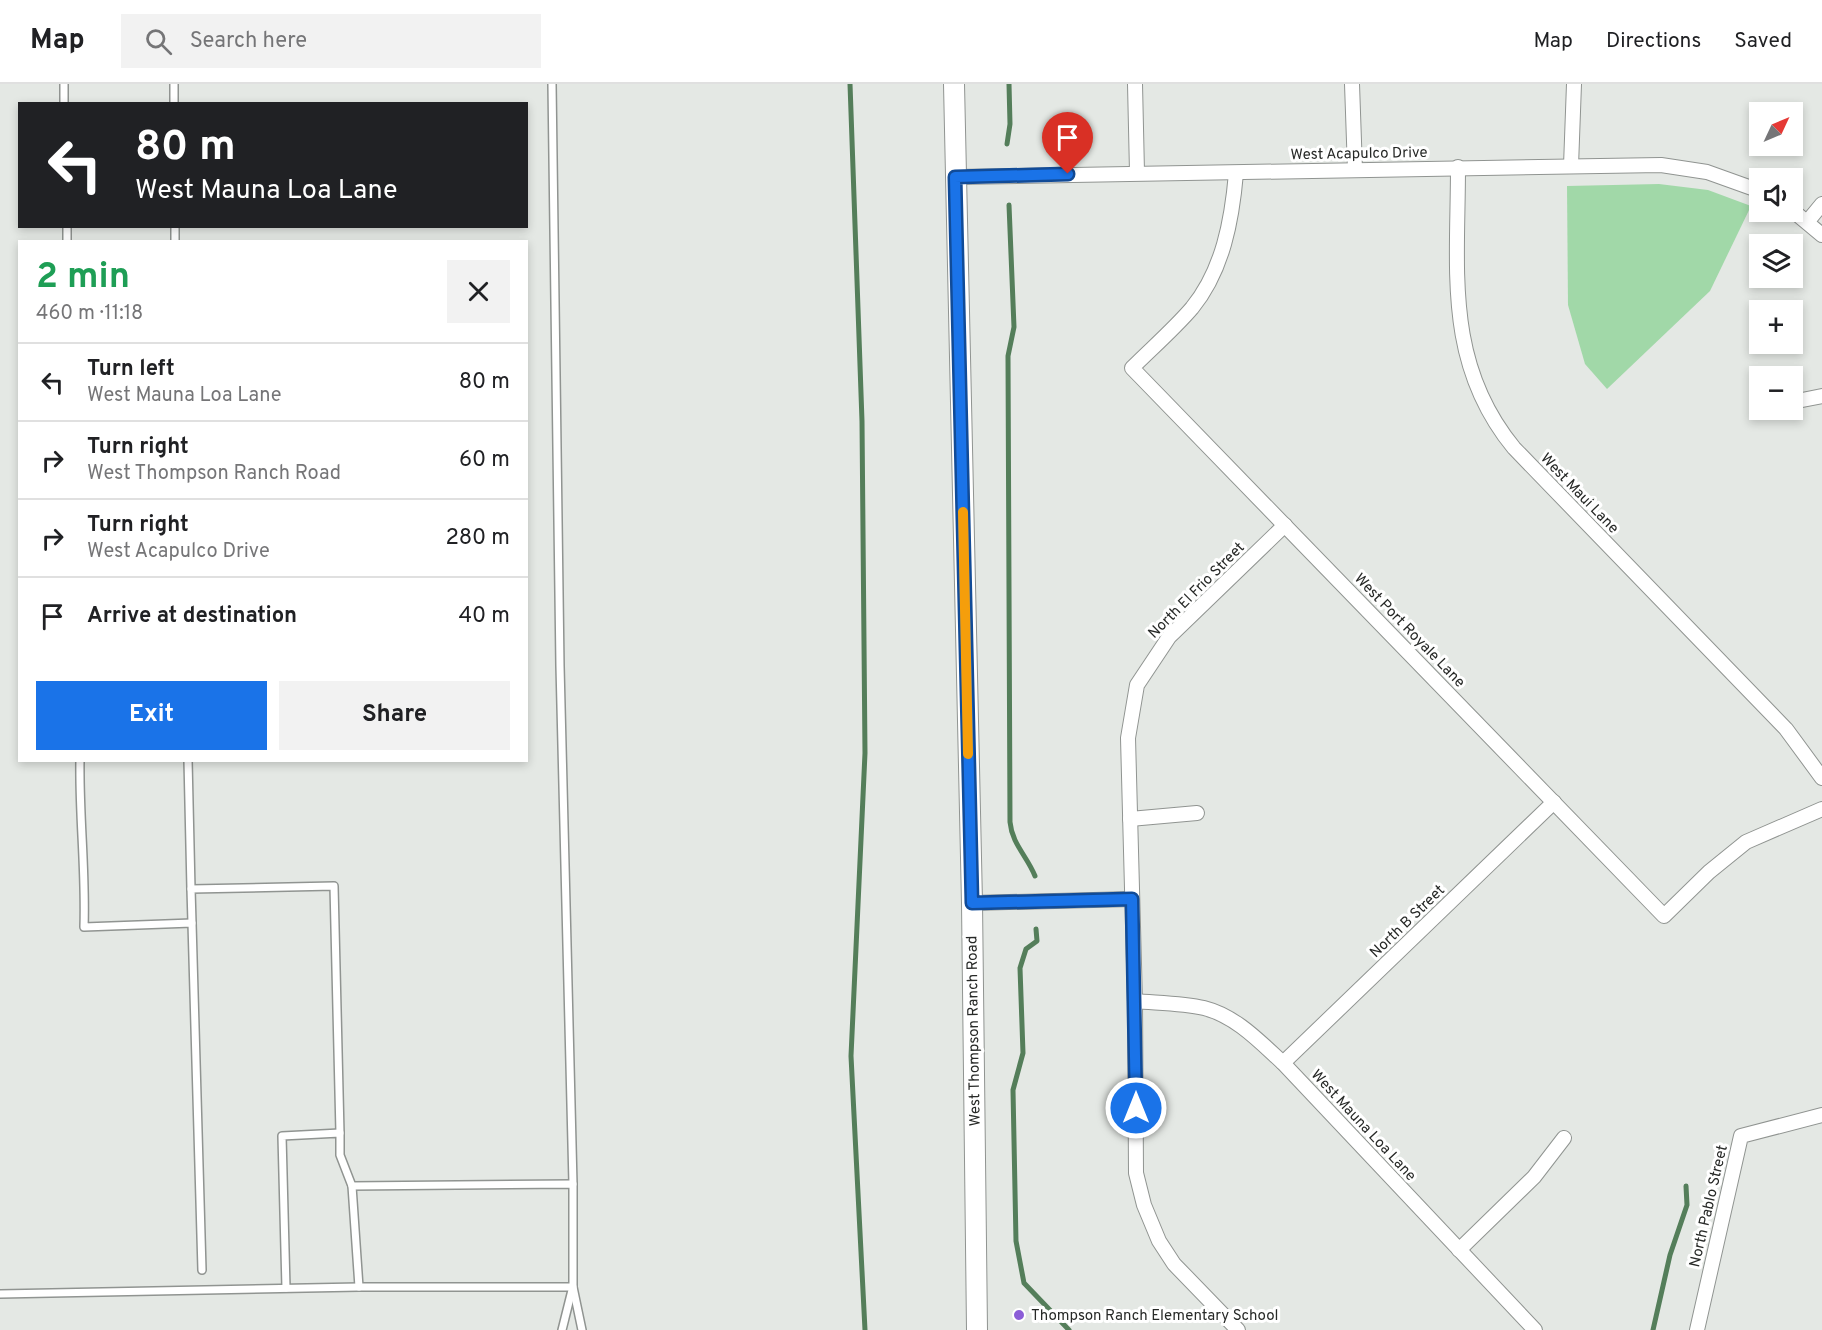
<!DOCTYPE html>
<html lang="en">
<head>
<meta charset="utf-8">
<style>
	body { margin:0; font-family:Overpass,sans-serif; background:#f2f2f2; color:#202124; height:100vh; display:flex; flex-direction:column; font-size:22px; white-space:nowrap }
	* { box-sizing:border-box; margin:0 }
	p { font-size:20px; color:#757577 }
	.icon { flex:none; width:33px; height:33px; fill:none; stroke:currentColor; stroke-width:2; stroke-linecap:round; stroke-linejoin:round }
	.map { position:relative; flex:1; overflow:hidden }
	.drawer { position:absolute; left:18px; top:156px; width:510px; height:522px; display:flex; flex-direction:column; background:#fff; border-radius:0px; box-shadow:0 3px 9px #0003 }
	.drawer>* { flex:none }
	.banner { position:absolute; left:18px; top:18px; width:510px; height:126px; border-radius:0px; box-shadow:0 3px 9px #0003; background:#202124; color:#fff; overflow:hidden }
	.needle { width:39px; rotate:46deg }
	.controls { position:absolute; left:1749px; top:18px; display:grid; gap:12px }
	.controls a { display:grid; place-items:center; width:54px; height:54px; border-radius:0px; background:#fff; box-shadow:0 3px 9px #0003; font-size:30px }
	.pin { position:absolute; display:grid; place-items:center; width:51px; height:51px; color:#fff; margin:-62px -26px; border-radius:50% 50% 50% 0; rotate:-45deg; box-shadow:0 0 6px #0007 }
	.pin .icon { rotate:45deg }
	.me { position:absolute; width:66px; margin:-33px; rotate:0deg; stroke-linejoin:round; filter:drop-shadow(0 0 4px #0008) }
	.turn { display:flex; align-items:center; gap:21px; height:126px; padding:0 18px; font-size:27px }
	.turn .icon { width:78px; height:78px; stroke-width:2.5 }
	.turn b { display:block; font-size:42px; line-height:51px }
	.round { display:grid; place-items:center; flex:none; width:63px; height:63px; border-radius:0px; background:#f2f2f2 }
	.overview { display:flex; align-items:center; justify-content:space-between; height:102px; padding:0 18px }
	h1 { font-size:36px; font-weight:700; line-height:45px; color:#1e9e55 }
	.action { display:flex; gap:12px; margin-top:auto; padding:12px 18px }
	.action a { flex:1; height:69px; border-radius:0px; background:#1a73e8; color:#fff; font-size:24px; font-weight:700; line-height:69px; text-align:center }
	.action a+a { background:#f2f2f2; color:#202124 }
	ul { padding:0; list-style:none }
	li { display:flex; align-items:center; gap:18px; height:78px; padding:0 18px; border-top:2px solid #e0e0e0 }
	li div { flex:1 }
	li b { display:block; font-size:22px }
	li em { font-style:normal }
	header { display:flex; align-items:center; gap:36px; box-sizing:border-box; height:84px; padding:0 30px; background:#fff; border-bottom:2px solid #e0e0e0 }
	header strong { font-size:28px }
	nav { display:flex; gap:33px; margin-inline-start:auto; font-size:21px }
	.search { width:420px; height:54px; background:#f2f2f2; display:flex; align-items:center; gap:15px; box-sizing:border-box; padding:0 21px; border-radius:0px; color:#757577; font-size:22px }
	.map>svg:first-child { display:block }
	.green { fill:#a1d8a8 }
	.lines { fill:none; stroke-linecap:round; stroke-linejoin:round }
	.stream { stroke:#547e5a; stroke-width:5 }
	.service-casing { stroke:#909491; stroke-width:10 }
	.minor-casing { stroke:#909491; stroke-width:16 }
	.secondary-casing { stroke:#909491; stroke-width:22 }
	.service { stroke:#fff; stroke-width:7 }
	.minor { stroke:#fff; stroke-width:14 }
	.secondary { stroke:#fff; stroke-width:20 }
	.route-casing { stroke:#114b97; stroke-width:15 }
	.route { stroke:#1a73e8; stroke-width:10 }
	.slow { stroke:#f59e0b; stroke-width:10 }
	.poi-dot { fill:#8b5dd7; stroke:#fff; stroke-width:2 }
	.labels { text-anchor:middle; stroke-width:6; stroke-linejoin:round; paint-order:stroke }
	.street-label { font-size:15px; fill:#272927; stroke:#fff }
	.poi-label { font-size:15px; fill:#272927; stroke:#fff; text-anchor:start }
</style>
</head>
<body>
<header>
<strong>Map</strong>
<div class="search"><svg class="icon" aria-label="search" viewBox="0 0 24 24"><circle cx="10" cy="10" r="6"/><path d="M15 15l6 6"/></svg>Search here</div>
<nav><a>Map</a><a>Directions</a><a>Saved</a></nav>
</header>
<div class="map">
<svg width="1822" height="1246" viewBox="0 0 1822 1246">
	<rect width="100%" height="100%" fill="#e4e8e4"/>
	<path class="green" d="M1659 100 1708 106 1751 122 1710 207 1607 305 1585 280 1568 221 1567 102Z"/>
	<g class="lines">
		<g class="stream">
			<path d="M850 0 862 337 865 669 851 972 865 1246"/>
			<path d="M1007 60 1010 40 1009 0"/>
			<path d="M1009 121 1014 243 1008 272 1010 738C1012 760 1027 772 1035 792"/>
			<path d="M1036 845 1037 857 1026 865 1020 884 1023 969 1013 1006 1016 1157 1024 1199 1069 1246"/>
			<path d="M1653 1246 1670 1171 1687 1121 1686 1102"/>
		</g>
		<g class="service-casing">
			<g id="service">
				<path d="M64 0V20"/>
				<path d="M174 0V20"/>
				<path d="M552 0 560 582 573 1100"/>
				<path d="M67 142V158"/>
				<path d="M175 142V158"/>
				<path d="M80 676C79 732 86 787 84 843L192 839 202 1186"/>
				<path d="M188 676 191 805"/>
				<path d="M192 839 191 805 334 802 340 1049"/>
				<path d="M359 1203 352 1102 573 1100V1203L582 1246"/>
				<path d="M286 1204 282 1052 340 1049V1071L352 1102"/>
				<path d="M0 1210 359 1203H573"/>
				<path d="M562 1246 572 1206"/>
			</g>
		</g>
		<g class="minor-casing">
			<g id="minor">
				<path d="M1135 0 1137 88"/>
				<path d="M1352 0 1355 86"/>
				<path d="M1571 82 1574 0"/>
				<path d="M1458 83C1458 186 1444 279 1514 364L1786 645 1822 694"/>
				<path d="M1236 89C1232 136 1223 186 1192 224 1174 245 1152 264 1132 284L1664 832 1709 788 1746 758 1822 725"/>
				<path d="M955 93 1661 81 1707 88 1760 107"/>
				<path d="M1792 126 1822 151"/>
				<path d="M1808 137 1822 120"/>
				<path d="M1792 318 1822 312"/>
				<path d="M1130 735 1197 729"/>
				<path d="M972 819 1132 815"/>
				<path d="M1135 917C1158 919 1183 919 1204 924 1236 932 1260 958 1283 979L1535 1246"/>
				<path d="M1283 979 1554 718"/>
				<path d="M1459 1166 1534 1093 1564 1054"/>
				<path d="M1238 1246 1174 1180 1159 1157 1144 1121 1136 1089 1135 917 1128 654 1137 601 1169 553 1285 441"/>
				<path d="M1697 1246 1741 1052 1822 1031"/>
			</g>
		</g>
		<g class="secondary-casing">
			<path id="secondary" d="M954 0 972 819 977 1246"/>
		</g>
		<use href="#service" class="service"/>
		<use href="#minor" class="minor"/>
		<use href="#secondary" class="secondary"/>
	</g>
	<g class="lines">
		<g class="route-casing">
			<path id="route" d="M1068 90 955 93 972 819 1132 815 1136 1024"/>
		</g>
		<use href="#route" class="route"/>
		<path class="slow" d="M963 428 968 670"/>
	</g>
	<circle class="poi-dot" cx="1019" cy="1231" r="6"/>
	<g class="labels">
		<g class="street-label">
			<text transform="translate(1359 69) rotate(-1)" y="5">West Acapulco Drive</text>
			<text transform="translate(1580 409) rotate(46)" y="5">West Maui Lane</text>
			<text transform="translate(1196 506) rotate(-45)" y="5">North El Frio Street</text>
			<text transform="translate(1410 546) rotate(46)" y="5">West Port Royale Lane</text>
			<text transform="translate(1407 837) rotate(-44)" y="5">North B Street</text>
			<text transform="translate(973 947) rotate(-91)" y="5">West Thompson Ranch Road</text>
			<text transform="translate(1364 1041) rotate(47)" y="5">West Mauna Loa Lane</text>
			<text transform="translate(1708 1122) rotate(-77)" y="5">North Pablo Street</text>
		</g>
		<g class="poi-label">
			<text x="1031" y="1236">Thompson Ranch Elementary School</text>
		</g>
	</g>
</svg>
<div class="controls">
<a><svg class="needle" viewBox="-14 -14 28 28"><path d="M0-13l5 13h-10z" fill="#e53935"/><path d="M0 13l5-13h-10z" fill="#757577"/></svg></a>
<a><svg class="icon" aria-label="sound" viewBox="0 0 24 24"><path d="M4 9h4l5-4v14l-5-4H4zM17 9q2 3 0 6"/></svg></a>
<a><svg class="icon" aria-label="layers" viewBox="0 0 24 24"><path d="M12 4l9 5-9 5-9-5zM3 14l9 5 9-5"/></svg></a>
<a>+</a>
<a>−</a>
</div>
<div class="pin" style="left:1068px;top:90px;background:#d93025"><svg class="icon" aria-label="arrive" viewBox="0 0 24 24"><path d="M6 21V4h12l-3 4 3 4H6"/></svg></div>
<svg class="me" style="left:1136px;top:1024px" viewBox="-20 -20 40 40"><circle r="17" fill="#1a73e8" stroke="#fff" stroke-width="3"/><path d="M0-11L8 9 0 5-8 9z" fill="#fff"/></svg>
<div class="banner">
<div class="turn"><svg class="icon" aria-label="left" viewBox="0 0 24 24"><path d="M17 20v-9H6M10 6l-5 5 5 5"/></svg><div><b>80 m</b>West Mauna Loa Lane</div></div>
</div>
<section class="drawer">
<div class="overview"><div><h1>2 min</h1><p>460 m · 11:18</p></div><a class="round"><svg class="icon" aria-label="close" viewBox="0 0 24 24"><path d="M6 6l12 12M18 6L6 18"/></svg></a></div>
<ul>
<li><svg class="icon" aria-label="left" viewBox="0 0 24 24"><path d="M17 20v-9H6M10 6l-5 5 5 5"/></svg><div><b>Turn left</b><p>West Mauna Loa Lane</p></div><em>80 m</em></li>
<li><svg class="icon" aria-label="right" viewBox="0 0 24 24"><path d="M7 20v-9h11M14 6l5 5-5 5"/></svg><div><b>Turn right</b><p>West Thompson Ranch Road</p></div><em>60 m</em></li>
<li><svg class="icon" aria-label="right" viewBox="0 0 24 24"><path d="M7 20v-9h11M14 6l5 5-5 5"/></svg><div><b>Turn right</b><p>West Acapulco Drive</p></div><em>280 m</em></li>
<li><svg class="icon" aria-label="arrive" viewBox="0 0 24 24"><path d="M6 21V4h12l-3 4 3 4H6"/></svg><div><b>Arrive at destination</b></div><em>40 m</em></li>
</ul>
<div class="action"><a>Exit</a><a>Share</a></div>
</section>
</div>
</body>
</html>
